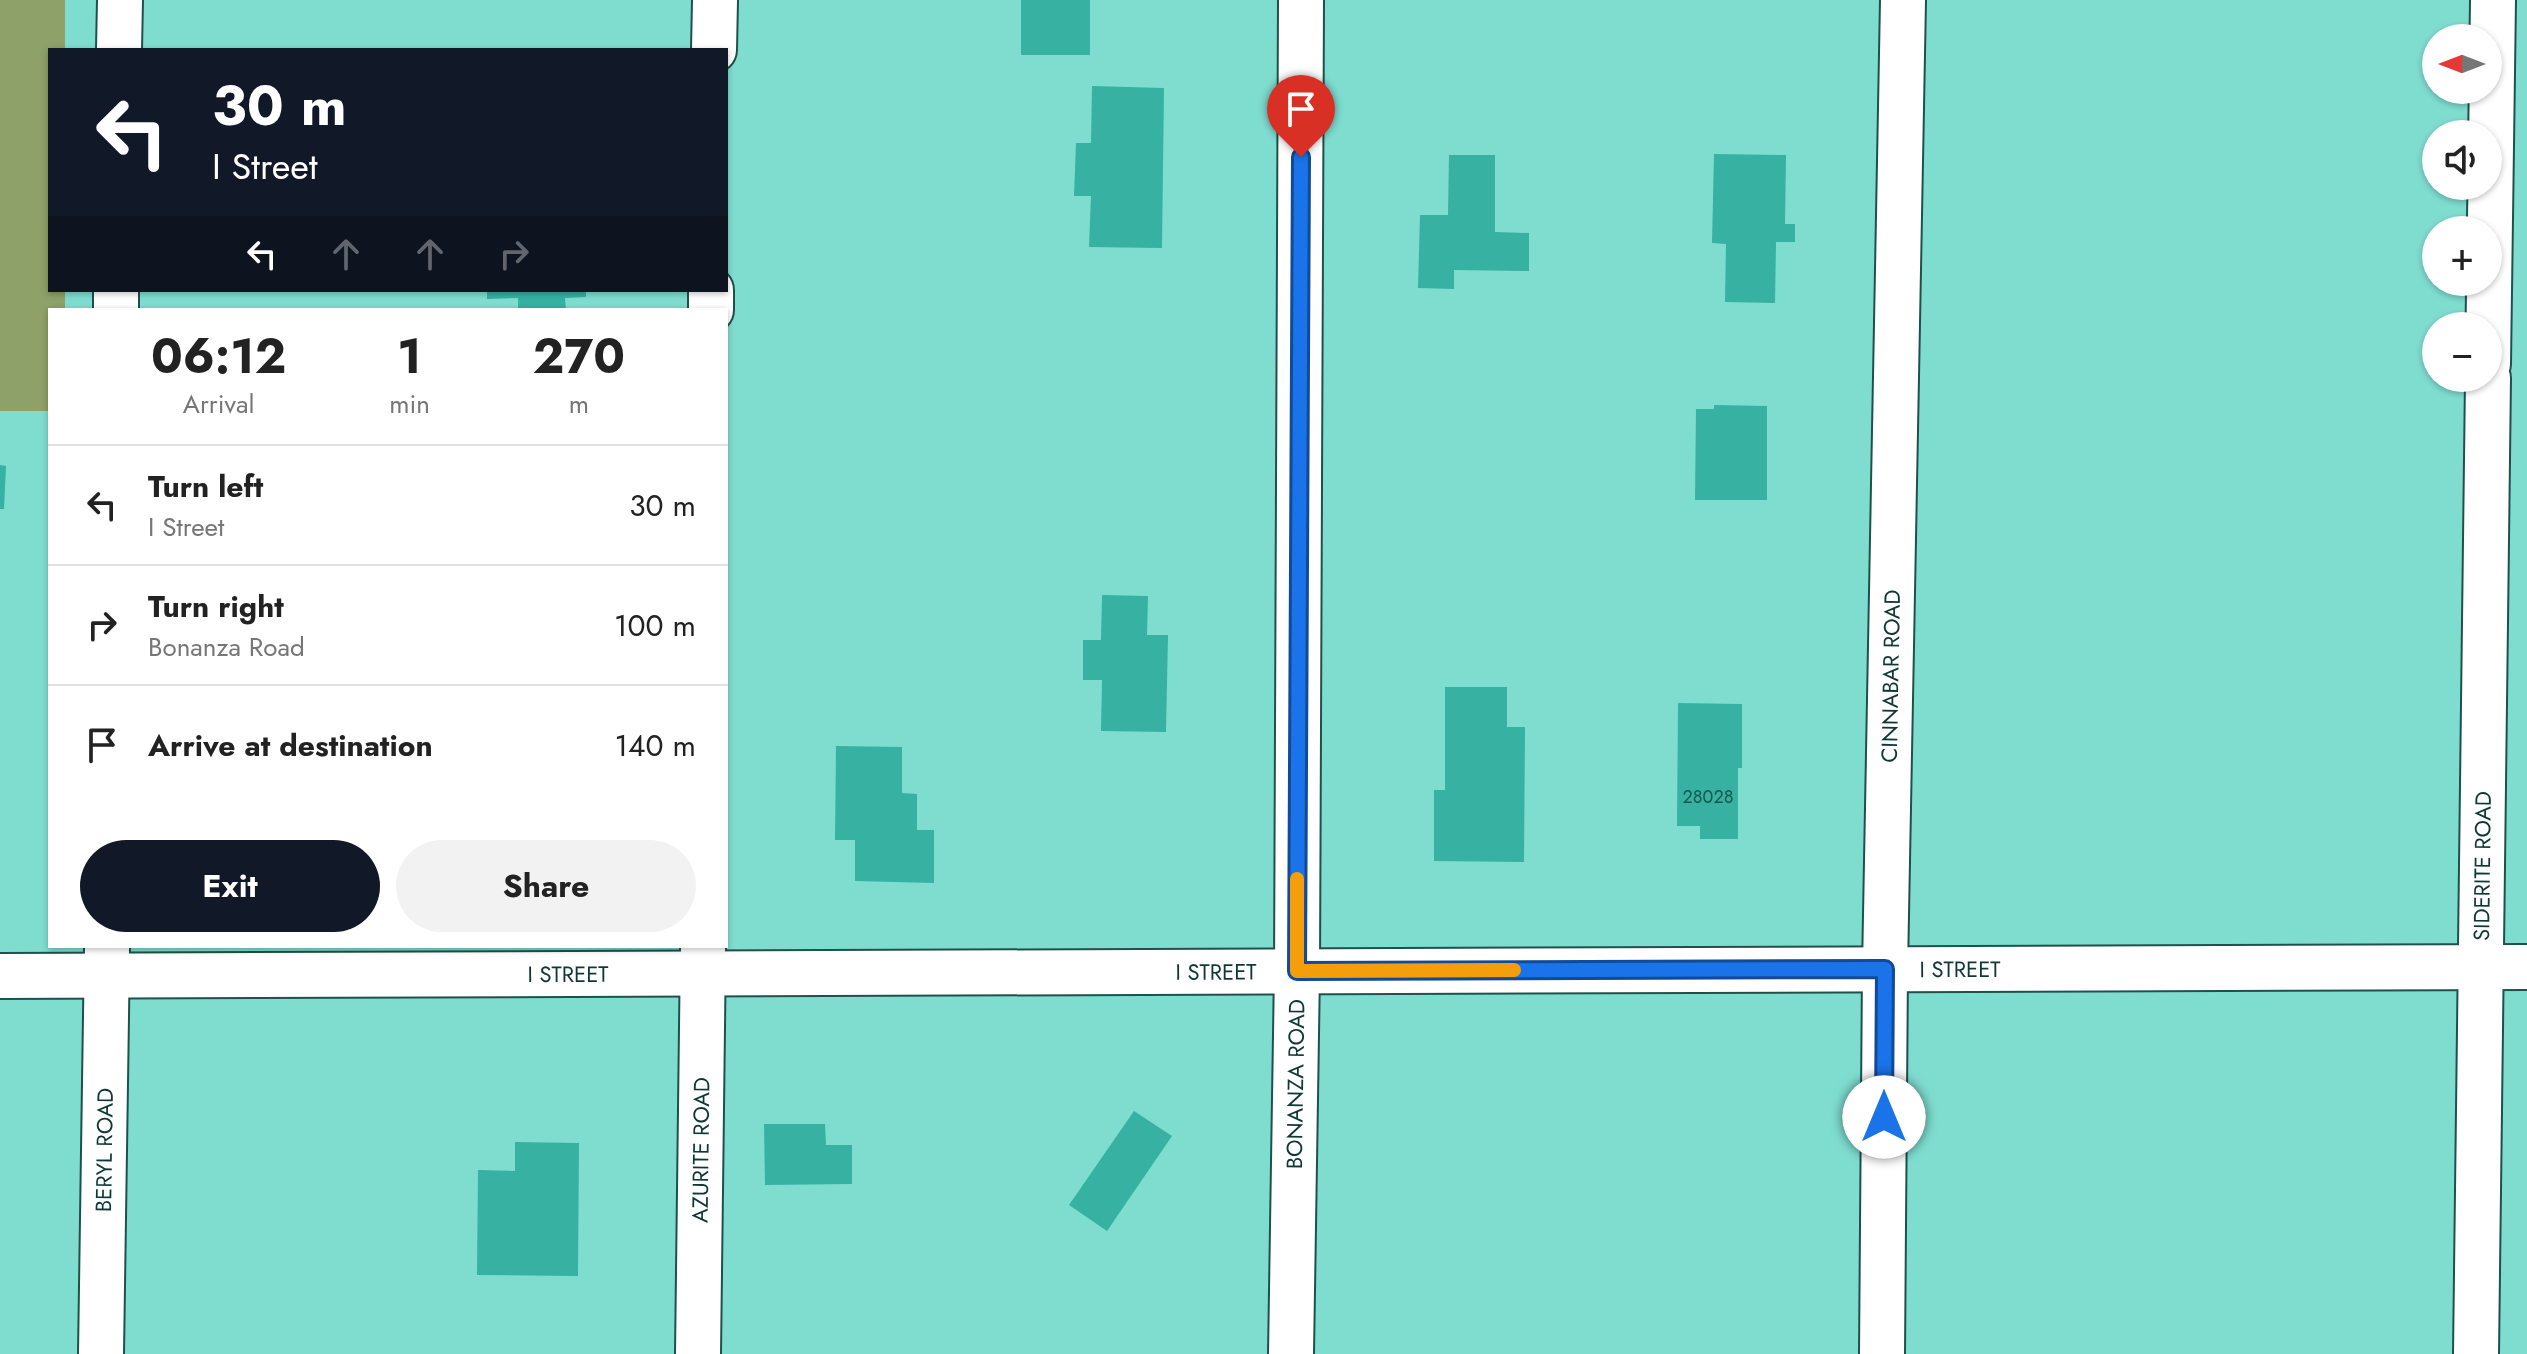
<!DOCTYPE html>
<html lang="en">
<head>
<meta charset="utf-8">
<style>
	body { margin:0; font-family:Jost,sans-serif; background:#f2f2f2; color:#222; height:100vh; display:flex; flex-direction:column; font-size:30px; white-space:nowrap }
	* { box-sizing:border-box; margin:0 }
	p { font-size:26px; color:#767676 }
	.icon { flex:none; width:44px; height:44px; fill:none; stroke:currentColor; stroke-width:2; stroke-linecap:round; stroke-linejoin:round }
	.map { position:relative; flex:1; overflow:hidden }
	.sheet { position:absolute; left:48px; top:308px; width:680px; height:640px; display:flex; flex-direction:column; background:#fff; border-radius:0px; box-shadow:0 2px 6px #0004 }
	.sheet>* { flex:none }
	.banner { position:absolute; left:48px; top:48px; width:680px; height:244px; border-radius:0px; box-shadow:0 2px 6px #0004; background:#111827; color:#fff; overflow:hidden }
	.needle { width:52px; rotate:270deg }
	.controls { position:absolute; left:2422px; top:24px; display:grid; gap:16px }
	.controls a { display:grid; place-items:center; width:80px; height:80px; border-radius:50%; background:#fff; box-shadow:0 2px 6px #0004; font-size:40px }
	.pin { position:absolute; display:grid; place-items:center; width:68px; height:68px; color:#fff; margin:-82px -34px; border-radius:50% 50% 50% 0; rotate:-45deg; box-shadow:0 0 8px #0007 }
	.pin .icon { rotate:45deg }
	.me { position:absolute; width:88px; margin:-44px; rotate:0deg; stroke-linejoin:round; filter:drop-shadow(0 0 6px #0008) }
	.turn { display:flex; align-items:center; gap:28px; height:168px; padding:0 32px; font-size:36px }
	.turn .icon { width:104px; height:104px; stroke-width:2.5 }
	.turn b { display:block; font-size:56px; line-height:68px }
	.lanes { display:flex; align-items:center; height:76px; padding:0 32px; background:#0003; justify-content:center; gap:40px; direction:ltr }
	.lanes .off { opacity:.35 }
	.eta { display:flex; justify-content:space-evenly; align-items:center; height:136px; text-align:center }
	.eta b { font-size:48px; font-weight:700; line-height:56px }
	.primary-button { display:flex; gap:16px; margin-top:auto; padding:16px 32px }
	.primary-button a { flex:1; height:92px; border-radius:48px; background:#111827; color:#fff; font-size:32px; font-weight:700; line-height:92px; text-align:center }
	.primary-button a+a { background:#f2f2f2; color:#222 }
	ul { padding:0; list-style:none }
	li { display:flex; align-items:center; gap:24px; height:120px; padding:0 32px; border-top:2px solid #e0e0e0 }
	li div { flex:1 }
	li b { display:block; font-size:30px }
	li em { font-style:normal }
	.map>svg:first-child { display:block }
	.green { fill:#8ea168 }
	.building { fill:#36b1a2 }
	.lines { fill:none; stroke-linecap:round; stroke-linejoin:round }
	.minor-casing { stroke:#1e514a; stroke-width:48 }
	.minor { stroke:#fff; stroke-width:44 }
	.route-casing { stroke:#114b97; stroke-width:20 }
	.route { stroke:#1a73e8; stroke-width:14 }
	.slow { stroke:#f59e0b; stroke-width:14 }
	.labels { text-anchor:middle; stroke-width:7; stroke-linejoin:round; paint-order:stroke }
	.number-label { font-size:18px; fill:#19564f }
	.street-label { font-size:22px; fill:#0f3833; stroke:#8ceadd }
</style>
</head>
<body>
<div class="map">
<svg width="2527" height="1354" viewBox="0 0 2527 1354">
	<rect width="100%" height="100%" fill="#7fddd0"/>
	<path class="green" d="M0 0H65V50H50V290H65V310H50V411H0Z"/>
	<g class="building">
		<rect x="1021" y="0" width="69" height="55"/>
		<path d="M1092 86 1164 88 1162 248 1089 247 1091 196H1074L1076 143H1091Z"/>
		<path d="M1714 154 1786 155 1785 224H1795V242H1776L1775 303 1725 302 1726 244 1712 243Z"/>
		<path d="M1449 155H1495V232L1529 233V271L1454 270V289L1418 288 1420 215H1448Z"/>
		<path d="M487 290H586V297L565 298 566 310H518V298L487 299Z"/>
		<path d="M1714 405 1767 406V500H1695L1696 409H1714Z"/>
		<path d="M0 465 6 466 4 509H0Z"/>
		<path d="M1102 595 1148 596 1147 635H1168L1166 732 1101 731 1102 680H1083V640H1101Z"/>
		<path d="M1445 687H1507V727H1525L1524 862 1434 861V790H1445Z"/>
		<path d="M1678 703 1742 704V768H1738V839H1700V826H1677Z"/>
		<path d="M836 746 902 747V793L917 794V830H934V883L855 881V840H835Z"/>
		<path d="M1134 1111 1172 1136 1107 1231 1069 1205Z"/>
		<path d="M764 1124H825L826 1145H852V1184L765 1185Z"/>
		<path d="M515 1142 579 1143 578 1276 477 1275 478 1170 515 1171Z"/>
	</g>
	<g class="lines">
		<g class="minor-casing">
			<g id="minor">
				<path d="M119 50 120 0"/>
				<path d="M714 50 715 0"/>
				<path d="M116 310V290"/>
				<path d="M711 310V290"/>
				<path d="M2488 364 2493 0"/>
				<path id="s1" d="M0 976 2527 967"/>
				<path id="s2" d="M101 1354 107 948"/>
				<path id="s3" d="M698 1354 703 946"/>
				<path id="s4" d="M1291 1354 1297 971 1301 0"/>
				<path id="s5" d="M1882 1354 1885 969 1903 0"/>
				<path id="s6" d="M2476 1354 2488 378"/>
			</g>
		</g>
		<use href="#minor" class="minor"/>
	</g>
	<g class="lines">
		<g class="route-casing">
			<path id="route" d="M1301 157 1297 971 1885 969 1884 1117"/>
		</g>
		<use href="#route" class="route"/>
		<path class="slow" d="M1297 879V971L1514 970"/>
	</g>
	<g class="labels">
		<g class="number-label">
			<text x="1708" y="803">28028</text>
		</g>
		<g class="street-label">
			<text dy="8" stroke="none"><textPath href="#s5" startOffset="678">CINNABAR ROAD</textPath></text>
			<text dy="8" stroke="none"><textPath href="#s6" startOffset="488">SIDERITE ROAD</textPath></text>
			<text dy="8" stroke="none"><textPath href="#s1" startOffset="1960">I STREET</textPath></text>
			<text dy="8" stroke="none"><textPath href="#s1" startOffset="1216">I STREET</textPath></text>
			<text dy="8" stroke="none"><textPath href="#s1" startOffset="568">I STREET</textPath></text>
			<text dy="8" stroke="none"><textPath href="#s4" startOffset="270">BONANZA ROAD</textPath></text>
			<text dy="8" stroke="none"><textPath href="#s2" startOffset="204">BERYL ROAD</textPath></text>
			<text dy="8" stroke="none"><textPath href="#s3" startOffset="204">AZURITE ROAD</textPath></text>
		</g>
	</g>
</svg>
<div class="controls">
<a><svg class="needle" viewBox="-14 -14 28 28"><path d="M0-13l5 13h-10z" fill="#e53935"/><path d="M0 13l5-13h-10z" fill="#767676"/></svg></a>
<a><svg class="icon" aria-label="sound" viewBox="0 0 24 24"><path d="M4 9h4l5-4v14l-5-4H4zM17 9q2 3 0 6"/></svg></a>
<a>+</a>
<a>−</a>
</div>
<div class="pin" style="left:1301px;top:157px;background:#d93025"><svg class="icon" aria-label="arrive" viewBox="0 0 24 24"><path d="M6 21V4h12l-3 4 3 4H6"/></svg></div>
<svg class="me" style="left:1884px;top:1117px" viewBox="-20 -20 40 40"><circle r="19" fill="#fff"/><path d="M0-13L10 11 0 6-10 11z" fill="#1a73e8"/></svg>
<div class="banner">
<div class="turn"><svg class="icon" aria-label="left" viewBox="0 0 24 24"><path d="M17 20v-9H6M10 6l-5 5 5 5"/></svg><div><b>30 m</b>I Street</div></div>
<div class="lanes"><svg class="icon" aria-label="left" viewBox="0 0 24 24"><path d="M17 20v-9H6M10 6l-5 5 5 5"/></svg><svg class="icon off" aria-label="ahead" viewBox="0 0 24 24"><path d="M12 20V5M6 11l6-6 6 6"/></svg><svg class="icon off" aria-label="ahead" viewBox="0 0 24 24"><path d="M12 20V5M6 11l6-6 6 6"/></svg><svg class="icon off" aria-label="right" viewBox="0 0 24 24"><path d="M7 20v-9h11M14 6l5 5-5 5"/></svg></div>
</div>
<section class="sheet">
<div class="eta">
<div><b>06:12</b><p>Arrival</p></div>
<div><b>1</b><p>min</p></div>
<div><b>270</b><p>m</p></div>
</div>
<ul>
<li><svg class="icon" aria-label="left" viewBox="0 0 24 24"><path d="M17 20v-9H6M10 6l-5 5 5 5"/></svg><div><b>Turn left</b><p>I Street</p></div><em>30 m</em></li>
<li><svg class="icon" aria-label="right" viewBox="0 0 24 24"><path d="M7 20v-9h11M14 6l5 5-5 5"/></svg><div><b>Turn right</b><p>Bonanza Road</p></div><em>100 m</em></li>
<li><svg class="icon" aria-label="arrive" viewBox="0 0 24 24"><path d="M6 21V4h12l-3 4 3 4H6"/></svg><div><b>Arrive at destination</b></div><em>140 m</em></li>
</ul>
<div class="primary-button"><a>Exit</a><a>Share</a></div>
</section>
</div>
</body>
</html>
